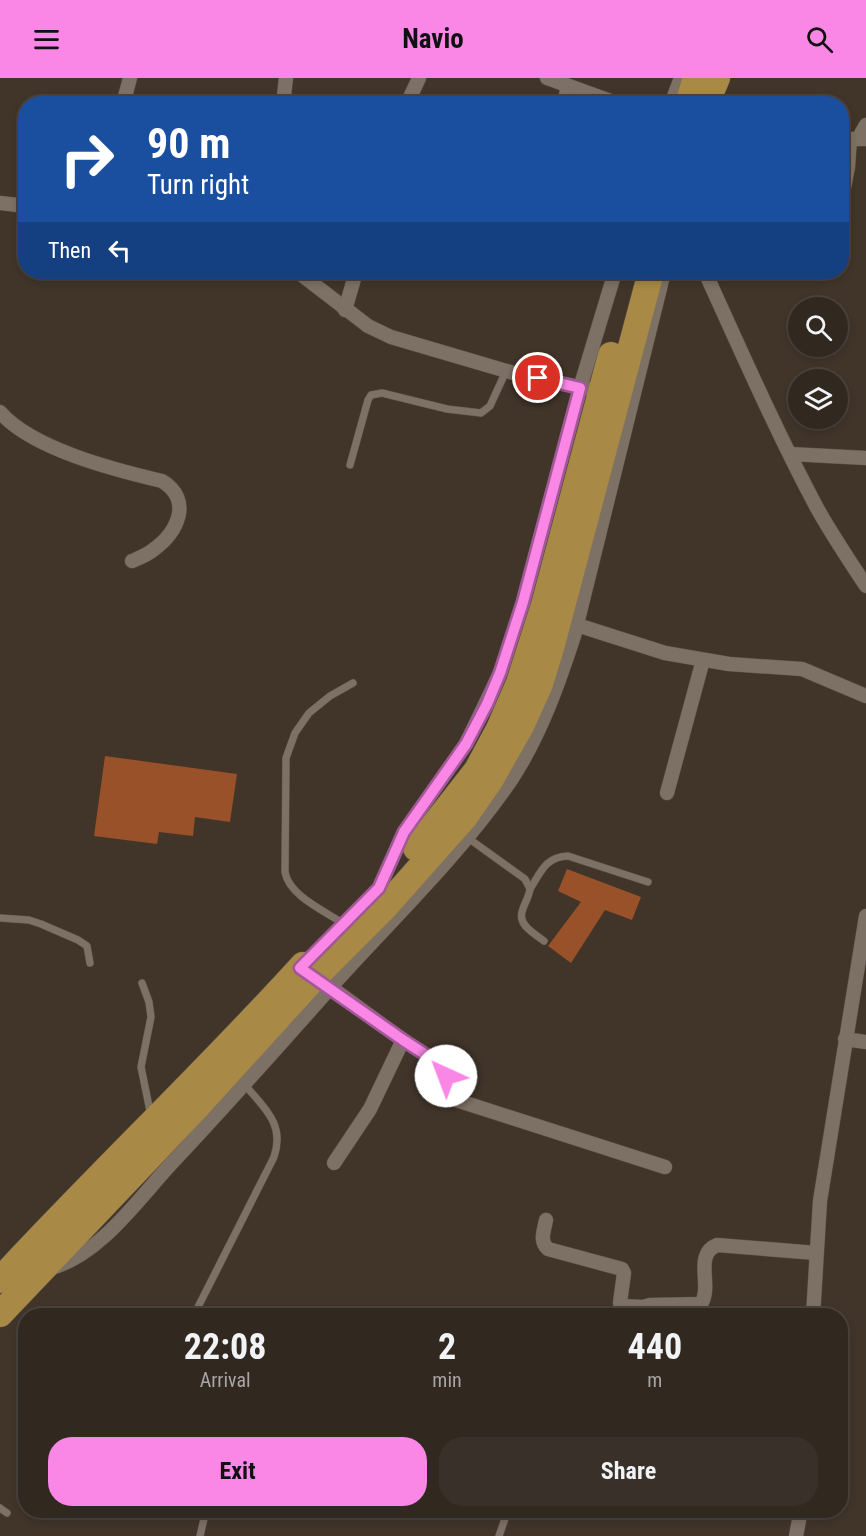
<!DOCTYPE html>
<html lang="en">
<head>
<meta charset="utf-8">
<style>
	body { margin:0; font-family:"Roboto Condensed",sans-serif; background:#393029; color:#f1f3f6; height:100vh; display:flex; flex-direction:column; font-size:22px; white-space:nowrap }
	* { box-sizing:border-box; margin:0 }
	p { font-size:20px; color:#a8a6a5 }
	.icon { flex:none; width:33px; height:33px; fill:none; stroke:currentColor; stroke-width:2; stroke-linecap:round; stroke-linejoin:round }
	.map { position:relative; flex:1; overflow:hidden }
	.details { position:absolute; left:18px; top:1230px; width:830px; height:210px; display:flex; flex-direction:column; background:#312820; border-radius:24px; box-shadow:0 3px 9px #0003,0 0 0 2px #4c443e }
	.details>* { flex:none }
	.guide { position:absolute; left:18px; top:18px; width:831px; height:183px; border-radius:24px; box-shadow:0 3px 9px #0003,0 0 0 2px #4c443e; background:#1a4fa0; color:#fff; overflow:hidden }
	.buttons { position:absolute; left:788px; top:219px; display:grid; gap:12px }
	.buttons a { display:grid; place-items:center; width:60px; height:60px; border-radius:50%; background:#312820; box-shadow:0 3px 9px #0003,0 0 0 2px #4c443e; font-size:30px }
	.pin { position:absolute; display:grid; place-items:center; width:51px; height:51px; color:#fff; margin:-26px; border:3px solid #fff; border-radius:50%; box-shadow:0 2px 6px #0007 }
	.me { position:absolute; width:66px; margin:-33px; rotate:317deg; stroke-linejoin:round; filter:drop-shadow(0 0 4px #0008) }
	.turn { display:flex; align-items:center; gap:21px; height:126px; padding:0 30px; font-size:27px }
	.turn .icon { width:78px; height:78px; stroke-width:2.5 }
	.turn b { display:block; font-size:42px; line-height:51px }
	.then { display:flex; align-items:center; height:57px; padding:0 30px; background:#0003; gap:12px; font-size:22px }
	.eta { display:flex; justify-content:space-evenly; align-items:center; height:102px; text-align:center }
	.eta b { font-size:36px; font-weight:700; line-height:42px }
	.action { display:flex; gap:12px; margin-top:auto; padding:12px 30px }
	.action a { flex:1; height:69px; border-radius:24px; background:#fa87e6; color:#111; font-size:24px; font-weight:700; line-height:69px; text-align:center }
	.action a+a { background:#393029; color:#f1f3f6 }
	header { display:flex; justify-content:space-between; align-items:center; height:78px; padding:0 30px; background:#fa87e6; color:#111; font-size:27px; font-weight:700 }
	.map>svg:first-child { display:block }
	.building { fill:#995129 }
	.lines { fill:none; stroke-linecap:round; stroke-linejoin:round }
	.lane-casing { stroke:#5d534a; stroke-width:8 }
	.street-casing { stroke:#5d534a; stroke-width:15 }
	.highway-casing { stroke:#5d534a; stroke-width:27 }
	.lane { stroke:#7d7064; stroke-width:7 }
	.street { stroke:#7d7064; stroke-width:14 }
	.highway { stroke:#a88945; stroke-width:26 }
	.route-casing { stroke:#a25896; stroke-width:15 }
	.route { stroke:#fa87e6; stroke-width:10 }
</style>
</head>
<body>
<header><svg class="icon" aria-label="menu" viewBox="0 0 24 24"><path d="M4 6h16M4 12h16M4 18h16"/></svg>Navio<svg class="icon" aria-label="search" viewBox="0 0 24 24"><circle cx="10" cy="10" r="6"/><path d="M15 15l6 6"/></svg></header>
<div class="map">
<svg width="866" height="1458" viewBox="0 0 866 1458">
	<rect width="100%" height="100%" fill="#41352a"/>
	<g class="building">
		<path d="M105 678 237 696 230 744 195 739 193 758 159 754 157 766 94 758Z"/>
		<path d="M567 791 641 819 632 842 605 832 571 885 548 868 581 824 558 813Z"/>
	</g>
	<g class="lines">
		<g class="lane-casing">
			<g id="lane">
				<path d="M350 387 368 322 371 317 382 315 447 331 481 335 490 328 506 293"/>
				<path d="M468 760 525 801 530 811C529 819 524 826 522 834 518 847 535 856 544 863"/>
				<path d="M530 811C541 794 545 779 568 778L648 804"/>
				<path d="M0 840 29 842 41 846 78 862 87 868 90 885"/>
				<path d="M344 846C325 833 289 818 285 794L286 680 295 655 309 635 330 618 353 605"/>
				<path d="M142 905 149 924 151 939 141 989 151 1038"/>
				<path d="M196 1233 274 1079C285 1046 265 1031 245 1007"/>
				<path d="M0 1430 7 1435"/>
				<path d="M200 1458 206 1432"/>
				<path d="M499 1458 508 1432"/>
			</g>
		</g>
		<g class="street-casing">
			<g id="street">
				<path d="M547 0 619 26"/>
				<path d="M123 26 130 0"/>
				<path d="M283 26 286 0"/>
				<path d="M407 26 419 0"/>
				<path d="M564 26 568 8"/>
				<path d="M671 26 681 0"/>
				<path d="M842 61H866"/>
				<path d="M858 61 866 47"/>
				<path d="M842 120 848 89 850 61"/>
				<path d="M0 125 26 128"/>
				<path d="M298 194 368 248 391 259 517 296 589 311"/>
				<path d="M705 194C741 273 776 353 817 430 832 457 849 482 866 508"/>
				<path d="M345 232 356 194"/>
				<path d="M0 334C32 371 115 392 162 403 193 422 178 454 153 472 147 477 139 480 132 483"/>
				<path d="M790 376 866 380"/>
				<path d="M577 547 665 575 729 586 802 591 866 618"/>
				<path d="M667 715 703 582"/>
				<path d="M379 810 404 754 466 666 500 595 523 524 580 310 615 194"/>
				<path d="M325 905 403 962 443 988C449 1000 438 1011 450 1020L665 1089"/>
				<path d="M845 961 866 964"/>
				<path d="M334 1085 370 1031 403 962"/>
				<path d="M546 1142C544 1153 539 1163 548 1171L622 1191 624 1195 620 1225 623 1228 643 1229"/>
				<path d="M51 1190C98 1178 137 1123 169 1088 224 1030 277 970 330 910 391 842 459 778 511 702 540 658 558 607 574 558L664 194"/>
				<path d="M638 1238 643 1229 650 1227 701 1226C713 1208 693 1177 717 1167L816 1175"/>
				<path d="M813 1238 820 1123 866 838"/>
				<path d="M796 1458 801 1432"/>
			</g>
		</g>
		<g class="highway-casing">
			<g id="highway">
				<path d="M688 26 696 0"/>
				<path d="M706 26 717 0"/>
				<path d="M416 770 477 692 499 651 519 605 544 527 611 277"/>
				<path d="M0 1202C99 1095 205 995 303 887"/>
				<path d="M0 1236 196 1030 315 899 386 828 464 740 491 701 522 646 540 606 551 570 651 194"/>
			</g>
		</g>
		<use href="#lane" class="lane"/>
		<use href="#street" class="street"/>
		<use href="#highway" class="highway"/>
	</g>
	<g class="lines">
		<g class="route-casing">
			<path id="route" d="M446 998 443 988 403 962 300 890 379 810 404 754 466 666 487 626 500 595 523 524 580 310 538 300"/>
		</g>
		<use href="#route" class="route"/>
	</g>
</svg>
<div class="buttons">
<a><svg class="icon" aria-label="search" viewBox="0 0 24 24"><circle cx="10" cy="10" r="6"/><path d="M15 15l6 6"/></svg></a>
<a><svg class="icon" aria-label="layers" viewBox="0 0 24 24"><path d="M12 4l9 5-9 5-9-5zM3 14l9 5 9-5"/></svg></a>
</div>
<div class="pin" style="left:538px;top:300px;background:#d93025"><svg class="icon" aria-label="arrive" viewBox="0 0 24 24"><path d="M6 21V4h12l-3 4 3 4H6"/></svg></div>
<svg class="me" style="left:446px;top:998px" viewBox="-20 -20 40 40"><circle r="19" fill="#fff"/><path d="M0-13L10 11 0 6-10 11z" fill="#fa87e6"/></svg>
<div class="guide">
<div class="turn"><svg class="icon" aria-label="right" viewBox="0 0 24 24"><path d="M7 20v-9h11M14 6l5 5-5 5"/></svg><div><b>90 m</b>Turn right</div></div>
<div class="then">Then<svg class="icon" aria-label="left" viewBox="0 0 24 24"><path d="M17 20v-9H6M10 6l-5 5 5 5"/></svg></div>
</div>
<section class="details">
<div class="eta">
<div><b>22:08</b><p>Arrival</p></div>
<div><b>2</b><p>min</p></div>
<div><b>440</b><p>m</p></div>
</div>
<div class="action"><a>Exit</a><a>Share</a></div>
</section>
</div>
</body>
</html>
